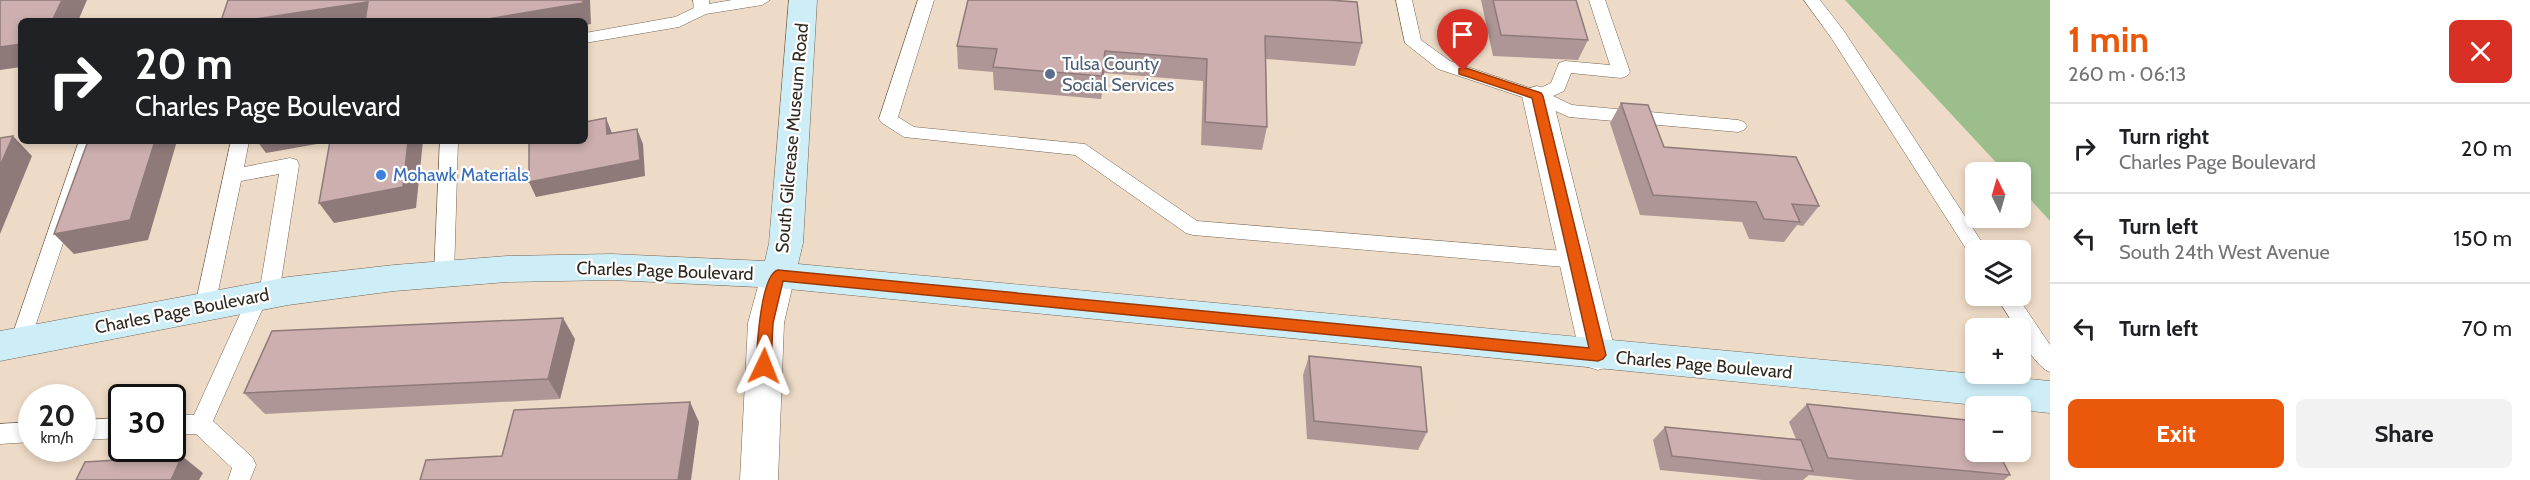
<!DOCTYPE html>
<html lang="en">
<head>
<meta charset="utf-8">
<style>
	body { margin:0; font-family:Cabin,sans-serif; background:#f2f2f2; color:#202124; height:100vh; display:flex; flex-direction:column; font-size:22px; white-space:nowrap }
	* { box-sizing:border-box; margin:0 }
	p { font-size:20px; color:#757577 }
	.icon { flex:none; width:33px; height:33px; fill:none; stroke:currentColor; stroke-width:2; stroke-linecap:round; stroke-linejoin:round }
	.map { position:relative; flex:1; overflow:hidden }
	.side { display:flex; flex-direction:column; background:#fff; width:480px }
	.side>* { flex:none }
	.guide { position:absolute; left:18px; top:18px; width:570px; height:126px; border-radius:9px; box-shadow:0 3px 9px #0003; background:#202124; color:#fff; overflow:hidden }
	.needle { width:39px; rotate:355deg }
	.fabs { position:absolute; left:1965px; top:162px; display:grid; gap:12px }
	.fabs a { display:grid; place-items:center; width:66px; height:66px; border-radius:9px; background:#fff; box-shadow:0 3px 9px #0003; font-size:30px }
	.speed { position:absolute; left:18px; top:384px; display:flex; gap:12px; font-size:30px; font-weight:700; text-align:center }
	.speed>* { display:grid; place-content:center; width:78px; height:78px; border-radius:50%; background:#fff; box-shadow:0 3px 9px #0003; line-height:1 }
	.speed small { font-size:15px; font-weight:400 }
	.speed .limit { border:3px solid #111; border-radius:9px; background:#fff; color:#111 }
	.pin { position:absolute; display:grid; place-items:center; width:51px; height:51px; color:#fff; margin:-62px -26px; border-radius:50% 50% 50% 0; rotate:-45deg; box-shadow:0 0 6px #0007 }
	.pin .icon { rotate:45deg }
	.me { position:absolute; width:66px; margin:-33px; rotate:2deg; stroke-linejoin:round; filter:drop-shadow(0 0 4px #0008) }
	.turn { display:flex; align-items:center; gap:21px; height:126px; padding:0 18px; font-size:27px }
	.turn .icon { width:78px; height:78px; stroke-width:2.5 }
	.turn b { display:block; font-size:42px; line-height:51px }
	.round { display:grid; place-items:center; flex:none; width:63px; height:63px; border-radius:9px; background:#f2f2f2 }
	.summary { display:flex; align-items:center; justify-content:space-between; height:102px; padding:0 18px }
	h1 { font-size:36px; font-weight:700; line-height:45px; color:#ea580c }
	.action { display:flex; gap:12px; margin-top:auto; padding:12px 18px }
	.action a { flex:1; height:69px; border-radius:9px; background:#ea580c; color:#fff; font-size:24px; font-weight:700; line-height:69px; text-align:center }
	.action a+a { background:#f2f2f2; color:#202124 }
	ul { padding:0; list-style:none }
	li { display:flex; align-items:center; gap:18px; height:90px; padding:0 18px; border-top:2px solid #e0e0e0 }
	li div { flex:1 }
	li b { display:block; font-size:22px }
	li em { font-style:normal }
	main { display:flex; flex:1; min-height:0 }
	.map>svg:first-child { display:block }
	.green { fill:#9cbd8c }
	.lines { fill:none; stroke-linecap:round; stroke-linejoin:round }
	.lane-casing { stroke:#756553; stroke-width:1 }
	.street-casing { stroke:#756553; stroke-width:1 }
	.secondary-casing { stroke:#756553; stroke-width:1 }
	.lane { fill:#fff; fill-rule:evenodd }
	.street { fill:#fff; fill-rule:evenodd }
	.secondary { fill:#ceeef7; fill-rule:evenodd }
	.wall { fill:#af9696 }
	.shaded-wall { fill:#8f7a7a }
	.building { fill:#ccafae; stroke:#8f7a7a; stroke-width:1.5 }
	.route { fill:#ea580c; stroke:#983908; stroke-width:1.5 }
	.service-dot { fill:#5c6f8a; stroke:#fff; stroke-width:2 }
	.shop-dot { fill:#3f7fe0; stroke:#fff; stroke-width:2 }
	.labels { text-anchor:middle; stroke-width:4.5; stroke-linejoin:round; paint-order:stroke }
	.service-label { font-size:18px; fill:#4e5e75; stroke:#fff; text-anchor:start }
	.street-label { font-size:18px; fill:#302921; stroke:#fff }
	.shop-label { font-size:18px; fill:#366cbe; stroke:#fff; text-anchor:start }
</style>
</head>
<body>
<main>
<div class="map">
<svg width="2050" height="480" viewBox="0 0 2050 480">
	<rect width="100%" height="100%" fill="#eedbc7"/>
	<path class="green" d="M1845 0H2050V221L2021 189 2020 172H2005Z"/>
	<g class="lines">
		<g class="lane-casing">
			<g id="lane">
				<path d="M693 0H709V4L732 0H770L762 5 706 14 679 27 585 43V33L675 17 694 8Z"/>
				<path d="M918 0H934L898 117 914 127 1085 144 1197 221 1576 252 1583 255 1586 260 1583 265 1576 268 1193 235 1186 233 1075 155 904 137 882 123 879 119Z"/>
				<path d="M1396 0H1412L1421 40 1450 61 1536 90 1551 83 1559 63 1565 61 1610 65 1589 0H1605L1630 72 1627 76 1621 78 1571 73 1564 91 1553 96 1572 105 1738 120 1744 122 1747 126 1744 130 1738 132 1569 117 1531 100 1438 69 1405 43Z"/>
				<path d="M1804 0H1820L1844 31 1987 250H1976V257L1970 255 1832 39Z"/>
				<path d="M79 141H97L30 342 27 348 20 351 13 348 10 342Z"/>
				<path d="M231 141H249L244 167 290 158 297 160 299 165 279 294 276 300 266 301 213 421 253 458 256 465 250 480H228L232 468 196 434 172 435V415H194L251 290 260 288 279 174 241 181 215 306 212 312 205 314 198 312 195 306Z"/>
				<path d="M440 141H458L454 275 451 281 444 283 437 281 434 275Z"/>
				<path d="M1996 296H2017L2050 345V372C2038 368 2020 342 2020 328H2016Z"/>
				<path d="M122 418V438L82 440V420Z"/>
				<path d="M32 422V442L0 444V424Z"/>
			</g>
		</g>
		<g class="street-casing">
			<g id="street">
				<path d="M1537 86 1547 89 1552 96 1616 355 1611 366 1598 370 1585 366 1580 355 1522 96 1527 89Z"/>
				<path d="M778 262 790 266 795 275 784 323 778 480H740L748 323 761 275 766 266Z"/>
			</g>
		</g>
		<g class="secondary-casing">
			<path id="secondary" d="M789 0H817L803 243 798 264 2050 381V413L2020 410V406H1986L778 288 612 280 507 282 394 291 288 305 0 361V331L288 277 394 265 507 256 612 254 765 261 769 243Z"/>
		</g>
		<use href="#lane" class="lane"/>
		<use href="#street" class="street"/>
		<use href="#secondary" class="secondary"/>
	</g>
	<g class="wall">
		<path d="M968 0 1362 43 1355 66 1266 59 1267 127 1262 150 1201 145 1203 81 1104 73 1101 99 994 90 993 72 958 69 957 46Z"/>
		<path d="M1481 0H1576L1588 40 1578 60 1493 56Z"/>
		<path d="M1621 103 1664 147 1819 206 1803 226 1797 225 1784 242 1749 239 1742 222 1640 215 1610 123Z"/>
		<path d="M575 339 560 399 265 414 244 393Z"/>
		<path d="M1309 356 1427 432 1418 450 1307 439 1303 375Z"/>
		<path d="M1807 404 2010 475 2004 480H1857L1809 475 1803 480H1762L1660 470 1653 440 1665 427 1796 439 1789 422Z"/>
	</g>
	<g class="shaded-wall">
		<path d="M62 0H87L78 21H52Z"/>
		<path d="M583 0H590L591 24 585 25V21H476Z"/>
		<path d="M368 2 379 21H243Z"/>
		<path d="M21 44V67L0 70V47Z"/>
		<path d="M1105 51 1104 73 1101 99 1102 76Z"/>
		<path d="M606 118 612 133 607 134Z"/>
		<path d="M637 129 643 144 645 176 536 197 529 182Z"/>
		<path d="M13 136 32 156 0 234V166Z"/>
		<path d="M155 141H177L148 240 74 254 54 234Z"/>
		<path d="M257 141H334L266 153Z"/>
		<path d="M408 141H423L416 208 334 223 319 203Z"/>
		<path d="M563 318 575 339 560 399 548 379Z"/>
		<path d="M690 402 699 422 691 480H678Z"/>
		<path d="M182 456 203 473 199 480H171Z"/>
	</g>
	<g class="building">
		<path d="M0 0H62L52 21H21V44L0 47Z"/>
		<path d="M228 0H583V3L476 21H365L368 2 243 21H221Z"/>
		<path d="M968 0H1329L1357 2 1362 43 1265 36 1267 127 1205 122 1207 59 1105 51 1102 76 993 67 997 49 957 46Z"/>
		<path d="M1493 0H1576L1588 40 1501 35Z"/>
		<path d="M1621 103 1648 105 1664 147 1796 157 1819 206 1792 204 1800 222 1764 219 1756 202 1653 195Z"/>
		<path d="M606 118 607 134 637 129 640 160 529 182V141H585V122Z"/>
		<path d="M13 136 0 166V138Z"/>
		<path d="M88 141H155L130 220 54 234Z"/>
		<path d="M330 141H408L403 187 319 203Z"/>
		<path d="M563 318 548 379 244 393 272 331Z"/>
		<path d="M1309 356 1421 367 1427 432 1314 421Z"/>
		<path d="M690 402 678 480H420L426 460 502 456 514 410Z"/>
		<path d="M1807 404 1976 421V452H1998L2010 475 1828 458Z"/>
		<path d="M1665 427 1801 440 1813 471 1672 456Z"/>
		<path d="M182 456 171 480H76L85 462Z"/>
	</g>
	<path class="route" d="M1463 67 1541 93 1543 96 1606 355 1603 359 1598 361 783 281 773 323 771 366 769 370 764 372 759 370 756 366C757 348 760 275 778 270L1589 348 1532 98 1459 74V69Z"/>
	<circle class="service-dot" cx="1050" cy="74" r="6"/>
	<circle class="shop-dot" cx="381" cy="175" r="6"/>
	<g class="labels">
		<g class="service-label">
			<text x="1062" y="70">Tulsa County<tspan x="1062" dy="21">Social Services</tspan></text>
		</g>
		<g class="street-label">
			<text transform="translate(792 138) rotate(-85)" y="6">South Gilcrease Museum Road</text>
			<text transform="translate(665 271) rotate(2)" y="6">Charles Page Boulevard</text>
			<text transform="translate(182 311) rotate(-11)" y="6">Charles Page Boulevard</text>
			<text transform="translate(1704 365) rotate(5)" y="6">Charles Page Boulevard</text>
		</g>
		<g class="shop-label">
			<text x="393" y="181">Mohawk Materials</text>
		</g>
	</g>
</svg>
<div class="fabs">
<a><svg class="needle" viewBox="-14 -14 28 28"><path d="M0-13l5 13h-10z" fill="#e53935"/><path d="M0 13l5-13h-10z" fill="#757577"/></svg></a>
<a><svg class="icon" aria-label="layers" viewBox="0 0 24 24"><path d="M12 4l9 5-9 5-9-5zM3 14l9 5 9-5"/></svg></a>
<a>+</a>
<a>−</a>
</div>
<div class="speed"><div>20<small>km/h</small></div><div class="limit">30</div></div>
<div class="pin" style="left:1463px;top:71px;background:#d93025"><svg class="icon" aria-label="arrive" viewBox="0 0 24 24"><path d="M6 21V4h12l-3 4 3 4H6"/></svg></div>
<svg class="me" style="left:764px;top:366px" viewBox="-20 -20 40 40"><path d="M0-17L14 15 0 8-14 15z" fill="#ea580c" stroke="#fff" stroke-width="4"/></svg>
<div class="guide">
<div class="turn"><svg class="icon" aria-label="right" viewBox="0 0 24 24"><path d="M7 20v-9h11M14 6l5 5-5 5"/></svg><div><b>20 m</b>Charles Page Boulevard</div></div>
</div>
</div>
<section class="side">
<div class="summary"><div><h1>1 min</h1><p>260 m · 06:13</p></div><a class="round" style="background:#d93025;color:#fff"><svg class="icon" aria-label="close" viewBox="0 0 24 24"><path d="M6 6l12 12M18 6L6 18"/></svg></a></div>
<ul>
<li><svg class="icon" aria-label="right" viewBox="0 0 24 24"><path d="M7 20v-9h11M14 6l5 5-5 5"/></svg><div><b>Turn right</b><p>Charles Page Boulevard</p></div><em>20 m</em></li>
<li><svg class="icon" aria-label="left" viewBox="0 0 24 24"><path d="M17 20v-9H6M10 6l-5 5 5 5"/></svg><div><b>Turn left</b><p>South 24th West Avenue</p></div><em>150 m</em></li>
<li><svg class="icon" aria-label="left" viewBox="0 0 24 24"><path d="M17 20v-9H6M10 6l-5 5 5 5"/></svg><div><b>Turn left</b></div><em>70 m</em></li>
</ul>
<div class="action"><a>Exit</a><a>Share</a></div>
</section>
</main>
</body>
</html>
